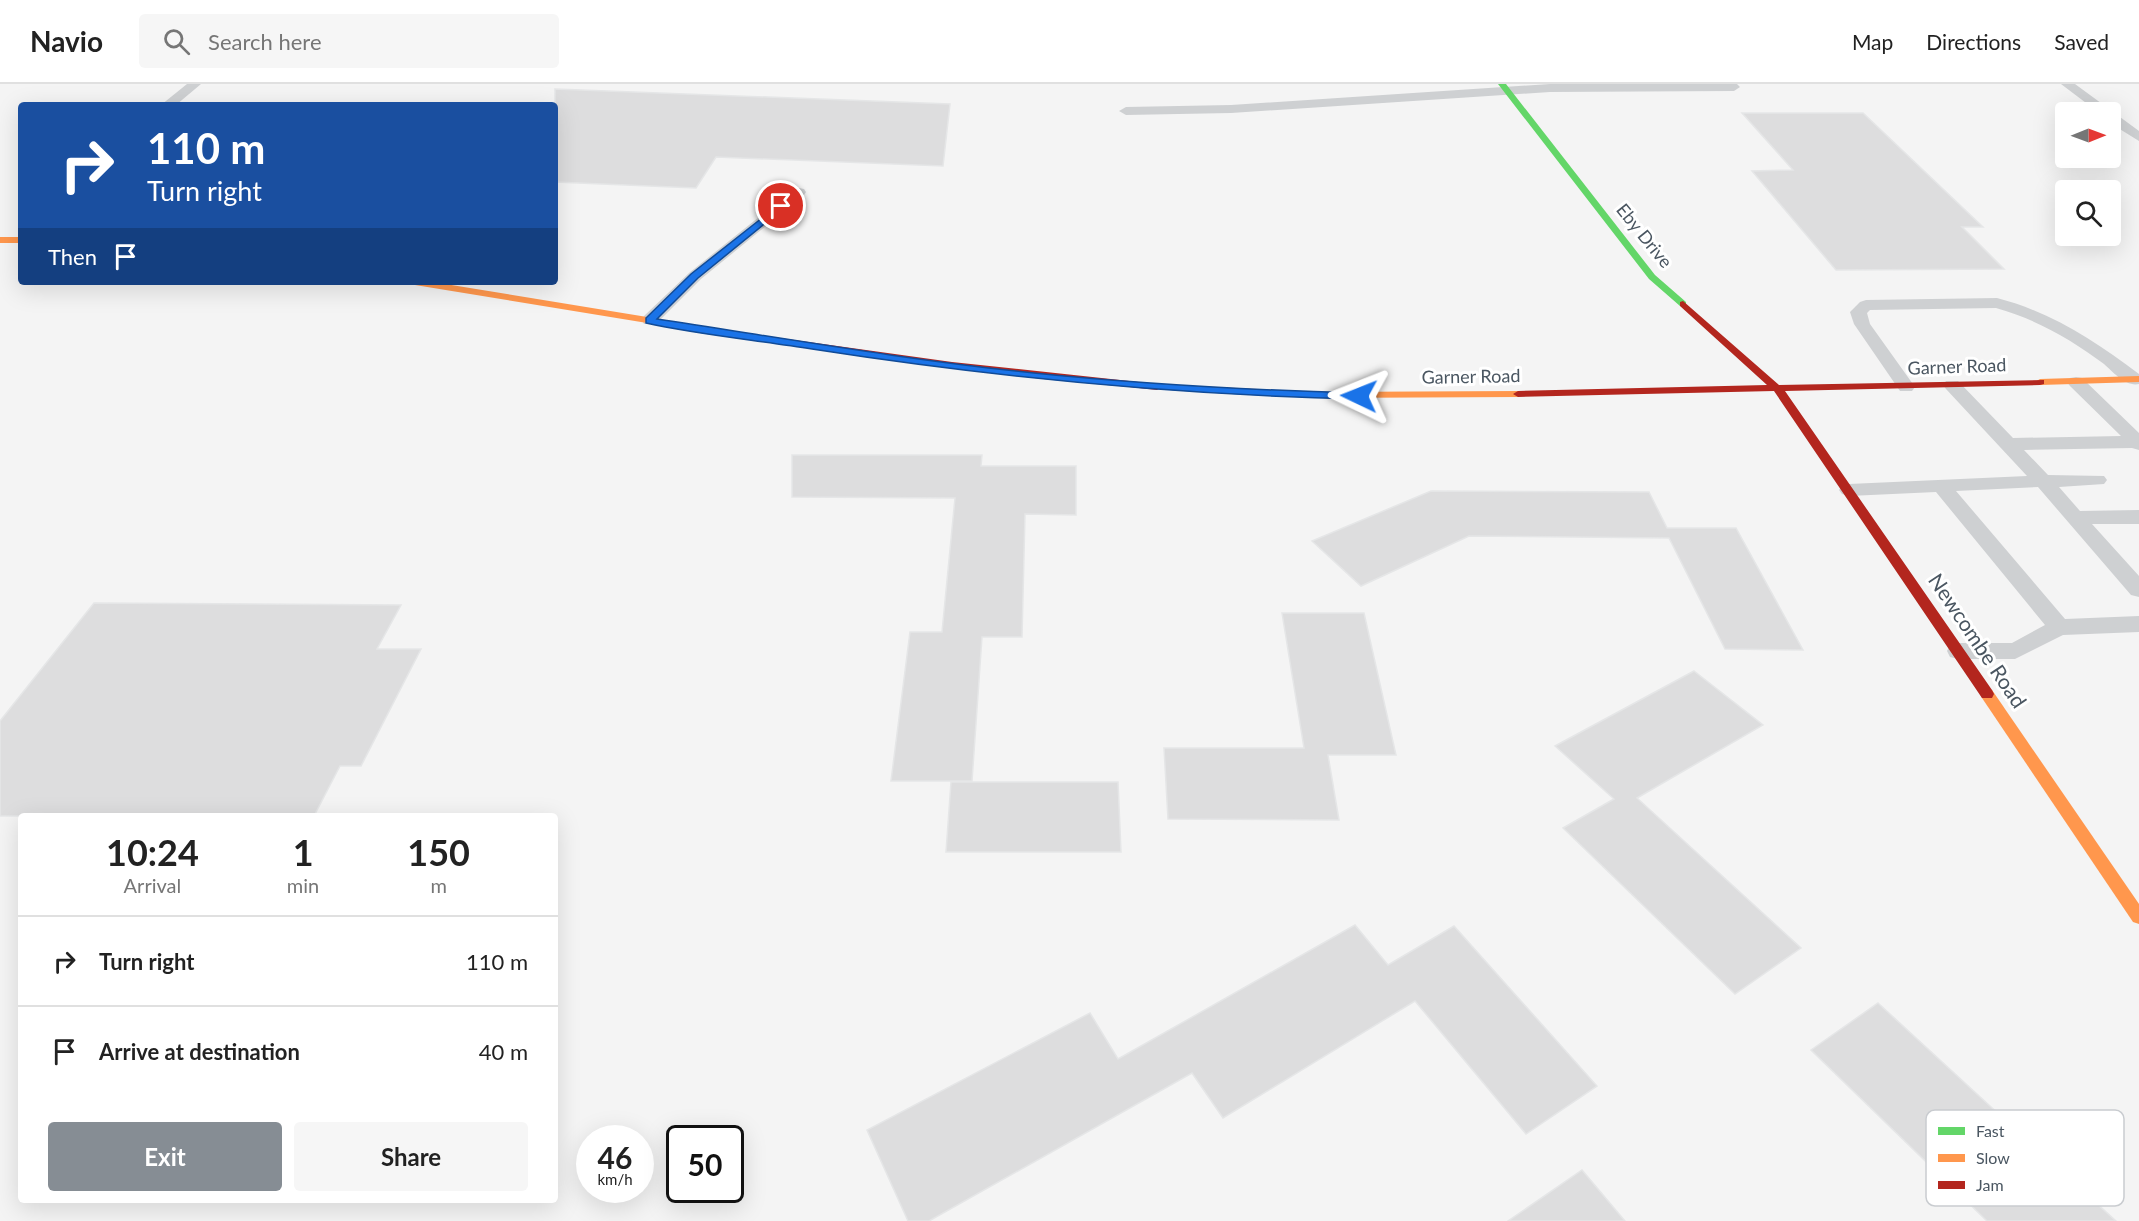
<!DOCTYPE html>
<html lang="en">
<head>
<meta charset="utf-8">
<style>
	body { margin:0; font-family:Lato,sans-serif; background:#f6f6f6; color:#222; height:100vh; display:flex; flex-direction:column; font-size:22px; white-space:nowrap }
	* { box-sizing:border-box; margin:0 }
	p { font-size:20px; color:#767676 }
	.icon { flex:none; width:33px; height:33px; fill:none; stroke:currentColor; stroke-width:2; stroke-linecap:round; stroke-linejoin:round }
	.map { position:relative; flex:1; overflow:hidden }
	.drawer { position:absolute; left:18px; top:729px; width:540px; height:390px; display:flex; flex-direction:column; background:#fff; border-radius:6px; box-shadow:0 6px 24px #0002 }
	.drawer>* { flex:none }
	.hud { position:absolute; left:18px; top:18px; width:540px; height:183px; border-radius:6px; box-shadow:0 6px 24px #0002; background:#1a4fa0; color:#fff; overflow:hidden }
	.needle { width:39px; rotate:89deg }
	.buttons { position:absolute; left:2055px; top:18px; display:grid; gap:12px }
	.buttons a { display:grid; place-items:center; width:66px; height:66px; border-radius:6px; background:#fff; box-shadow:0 6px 24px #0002; font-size:30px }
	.speed { position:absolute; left:576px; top:1041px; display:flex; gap:12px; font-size:30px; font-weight:700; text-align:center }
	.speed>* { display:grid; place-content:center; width:78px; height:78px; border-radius:50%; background:#fff; box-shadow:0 6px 24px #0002; line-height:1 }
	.speed small { font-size:15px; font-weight:400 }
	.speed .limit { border:3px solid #111; border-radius:9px; background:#fff; color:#111 }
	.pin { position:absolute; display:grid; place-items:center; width:51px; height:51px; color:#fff; margin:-26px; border:3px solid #fff; border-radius:50%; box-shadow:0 2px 6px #0007 }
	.me { position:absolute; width:66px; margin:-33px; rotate:272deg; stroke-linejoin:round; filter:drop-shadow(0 0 4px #0008) }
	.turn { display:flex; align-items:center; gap:21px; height:126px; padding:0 30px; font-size:27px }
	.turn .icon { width:78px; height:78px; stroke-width:2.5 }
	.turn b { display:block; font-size:42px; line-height:51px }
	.then { display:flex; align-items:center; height:57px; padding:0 30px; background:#0003; gap:12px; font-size:22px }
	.eta { display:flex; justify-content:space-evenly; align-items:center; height:102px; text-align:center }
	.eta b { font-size:36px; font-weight:700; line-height:42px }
	.primary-button { display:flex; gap:12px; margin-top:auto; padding:12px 30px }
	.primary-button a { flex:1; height:69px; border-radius:6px; background:#868d94; color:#fff; font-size:24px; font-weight:700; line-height:69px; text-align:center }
	.primary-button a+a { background:#f6f6f6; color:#222 }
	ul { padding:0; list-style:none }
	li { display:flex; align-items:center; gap:18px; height:90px; padding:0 30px; border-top:2px solid #e0e0e0 }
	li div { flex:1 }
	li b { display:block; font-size:22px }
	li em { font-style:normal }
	header { display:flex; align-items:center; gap:36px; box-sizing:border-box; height:84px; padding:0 30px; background:#fff; border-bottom:2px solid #e0e0e0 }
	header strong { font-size:28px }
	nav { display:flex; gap:33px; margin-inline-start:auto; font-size:21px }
	.search { width:420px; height:54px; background:#f6f6f6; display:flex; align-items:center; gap:15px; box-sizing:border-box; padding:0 21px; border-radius:6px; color:#767676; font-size:22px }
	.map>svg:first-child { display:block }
	.building { fill:#ddddde; stroke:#e5e6e7; stroke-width:1.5 }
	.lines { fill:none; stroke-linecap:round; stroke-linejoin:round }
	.lane { fill:#ced0d2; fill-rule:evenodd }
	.fast { fill:#63d668; fill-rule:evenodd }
	.slow { fill:#ff974d; fill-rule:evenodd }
	.jam { fill:#b3261e; fill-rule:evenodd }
	.route { fill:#1a73e8; stroke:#114b97; stroke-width:1.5 }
	.labels { text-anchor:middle; stroke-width:6; stroke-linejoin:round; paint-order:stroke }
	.far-street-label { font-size:18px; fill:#4a5661; stroke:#fff }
	.street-label { font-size:21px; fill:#4a5661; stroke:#fff }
	.key { fill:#fff; stroke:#c9ccd0; stroke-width:1.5 }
	.key-label { font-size:16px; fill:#4a5661 }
</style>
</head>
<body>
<header>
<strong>Navio</strong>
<div class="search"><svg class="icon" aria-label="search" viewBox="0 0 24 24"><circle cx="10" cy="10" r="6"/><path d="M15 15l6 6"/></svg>Search here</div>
<nav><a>Map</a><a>Directions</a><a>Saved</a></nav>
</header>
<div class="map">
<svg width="2139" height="1137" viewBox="0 0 2139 1137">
	<rect width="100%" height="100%" fill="#f4f4f4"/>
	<g class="building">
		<path d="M555 5 950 20 943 82 716 73 696 104 555 98Z"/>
		<path d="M1742 29H1863L1983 143H1962L2004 185 1836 186 1752 87 1793 86Z"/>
		<path d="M792 371H982L981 382H1076V431L1025 430 1022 553H982L972 697H891L910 548H942L955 414 792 413Z"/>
		<path d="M1431 407 1649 408 1667 444H1736L1803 566 1725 565 1669 454 1469 452 1361 502 1312 457Z"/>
		<path d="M94 519 401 521 377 565H421L361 682H340L314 732H0V637Z"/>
		<path d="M1282 529H1364L1396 671H1328L1339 736 1168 735 1164 664H1304Z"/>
		<path d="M1694 587 1763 641 1637 714 1801 864 1735 910 1563 744 1614 715 1555 662Z"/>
		<path d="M951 698H1118L1121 768H946Z"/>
		<path d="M1355 841 1388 881 1454 842 1597 1002 1526 1050 1415 917 1223 1034 1192 989 929 1137H908L867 1046 1090 929 1118 975Z"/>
		<path d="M1878 919 2015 1045 2116 1137H1987L1811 966Z"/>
		<path d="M1582 1086 1625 1137H1508Z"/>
	</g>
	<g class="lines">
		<g class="lane">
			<path d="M187 0H201L176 21H161Z"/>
			<path d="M1550 0H1737L1740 3 1734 7 1550 8 1231 29 1126 31 1119 27 1126 23 1231 21Z"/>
			<path d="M2061 0H2075L2139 47V57L2110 39V28H2098Z"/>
			<path d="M799 104 804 105 806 108 804 111 701 195 656 240H644L642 236 644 232 689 189 794 105Z"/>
			<path d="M1997 214C2051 228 2095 257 2139 290V300C2126 303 2113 288 2104 280 2072 256 2036 235 1996 224L1870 226 1867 229 1870 240 1915 303 1912 307H1900L1854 240 1850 228 1860 218 1866 216Z"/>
			<path d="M2076 293 2082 294 2139 349V366L2132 364 2024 366 2048 391 2104 392 2107 396 2104 400 2059 403 2080 427 2139 426V440H2092L2139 492V513L2131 511 2038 403 1956 407 2065 535 2139 532V548L2063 551 2015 575H1958L1950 573 1947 567 1950 561 1958 559H2012L2045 541 1936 408 1849 412 1842 410 1839 406 1842 402 1849 400 2027 392 1946 305 1943 301 1946 297H1958L2013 354 2121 352 2070 302 2067 298 2070 294Z"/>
		</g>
		<path class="fast" d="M1498 0H1506L1655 191 1686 218V222H1680L1649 195Z"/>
		<g class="slow">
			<rect x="0" y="153" width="21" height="6"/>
			<path d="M410 198H433L751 250 756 253 751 256 415 201Z"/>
			<path d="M2139 292V298L2040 301 2035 298 2040 295Z"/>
			<path d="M1157 300 1317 308 1518 307 1523 310 1518 313 1317 314 1153 305V301Z"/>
			<path d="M1987 605 1992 606 2139 820V840L2133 838 1982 614 1980 610 1982 606Z"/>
		</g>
		<g class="jam">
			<path d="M1683 217 1779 301 2044 296V300L2040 301 1785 307 1992 606 1994 610 1992 614H1982L1774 307 1518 313 1513 310 1518 307 1767 301 1680 222V218Z"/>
			<path d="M751 250 952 278 1157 300 1162 303 1157 306 952 284 747 255 746 253Z"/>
		</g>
	</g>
	<path class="route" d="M781 119 786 122 784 124 698 194 657 235C782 254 908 276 1034 289 1141 300 1251 306 1359 309L1365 312 1359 315C1176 311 993 293 812 265 757 256 700 251 646 239V234L691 190Z"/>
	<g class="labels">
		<g class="far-street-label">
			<text transform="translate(1644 152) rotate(51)" y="6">Eby Drive</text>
			<text transform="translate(1957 283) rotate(-2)" y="6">Garner Road</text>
			<text transform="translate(1471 293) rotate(-1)" y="6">Garner Road</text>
		</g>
		<g class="street-label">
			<text transform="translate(1977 557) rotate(56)" y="7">Newcombe Road</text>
		</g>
	</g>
	<rect x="1926" y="1026" width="198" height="96" rx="9" class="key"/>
	<rect x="1938" y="1043" width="27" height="8" fill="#63d668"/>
	<rect x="1938" y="1070" width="27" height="8" fill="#ff974d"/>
	<rect x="1938" y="1097" width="27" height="8" fill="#b3261e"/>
	<g class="key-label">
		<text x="1976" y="1053">Fast</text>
		<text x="1976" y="1080">Slow</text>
		<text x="1976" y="1107">Jam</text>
	</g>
</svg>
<div class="buttons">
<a><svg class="needle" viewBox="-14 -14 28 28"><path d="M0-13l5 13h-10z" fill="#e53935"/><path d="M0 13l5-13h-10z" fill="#767676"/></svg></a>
<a><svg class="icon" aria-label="search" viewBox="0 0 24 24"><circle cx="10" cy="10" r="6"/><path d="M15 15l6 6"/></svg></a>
</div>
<div class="speed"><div>46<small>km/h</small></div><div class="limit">50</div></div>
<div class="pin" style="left:781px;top:122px;background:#d93025"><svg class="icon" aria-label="arrive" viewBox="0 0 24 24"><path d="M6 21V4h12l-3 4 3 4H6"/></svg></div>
<svg class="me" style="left:1359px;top:312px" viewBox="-20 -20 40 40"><path d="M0-17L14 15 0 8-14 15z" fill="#1a73e8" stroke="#fff" stroke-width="4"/></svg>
<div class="hud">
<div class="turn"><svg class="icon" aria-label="right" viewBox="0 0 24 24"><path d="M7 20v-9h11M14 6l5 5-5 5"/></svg><div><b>110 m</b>Turn right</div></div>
<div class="then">Then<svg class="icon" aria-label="arrive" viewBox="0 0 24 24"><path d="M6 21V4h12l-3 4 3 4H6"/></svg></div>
</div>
<section class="drawer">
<div class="eta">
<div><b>10:24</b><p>Arrival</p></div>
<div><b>1</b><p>min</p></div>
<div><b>150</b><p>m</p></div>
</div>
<ul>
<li><svg class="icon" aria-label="right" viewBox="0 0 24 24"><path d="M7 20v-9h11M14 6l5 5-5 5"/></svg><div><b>Turn right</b></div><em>110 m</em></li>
<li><svg class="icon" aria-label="arrive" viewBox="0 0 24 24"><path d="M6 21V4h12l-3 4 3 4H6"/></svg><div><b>Arrive at destination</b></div><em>40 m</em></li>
</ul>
<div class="primary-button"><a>Exit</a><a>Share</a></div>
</section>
</div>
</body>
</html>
